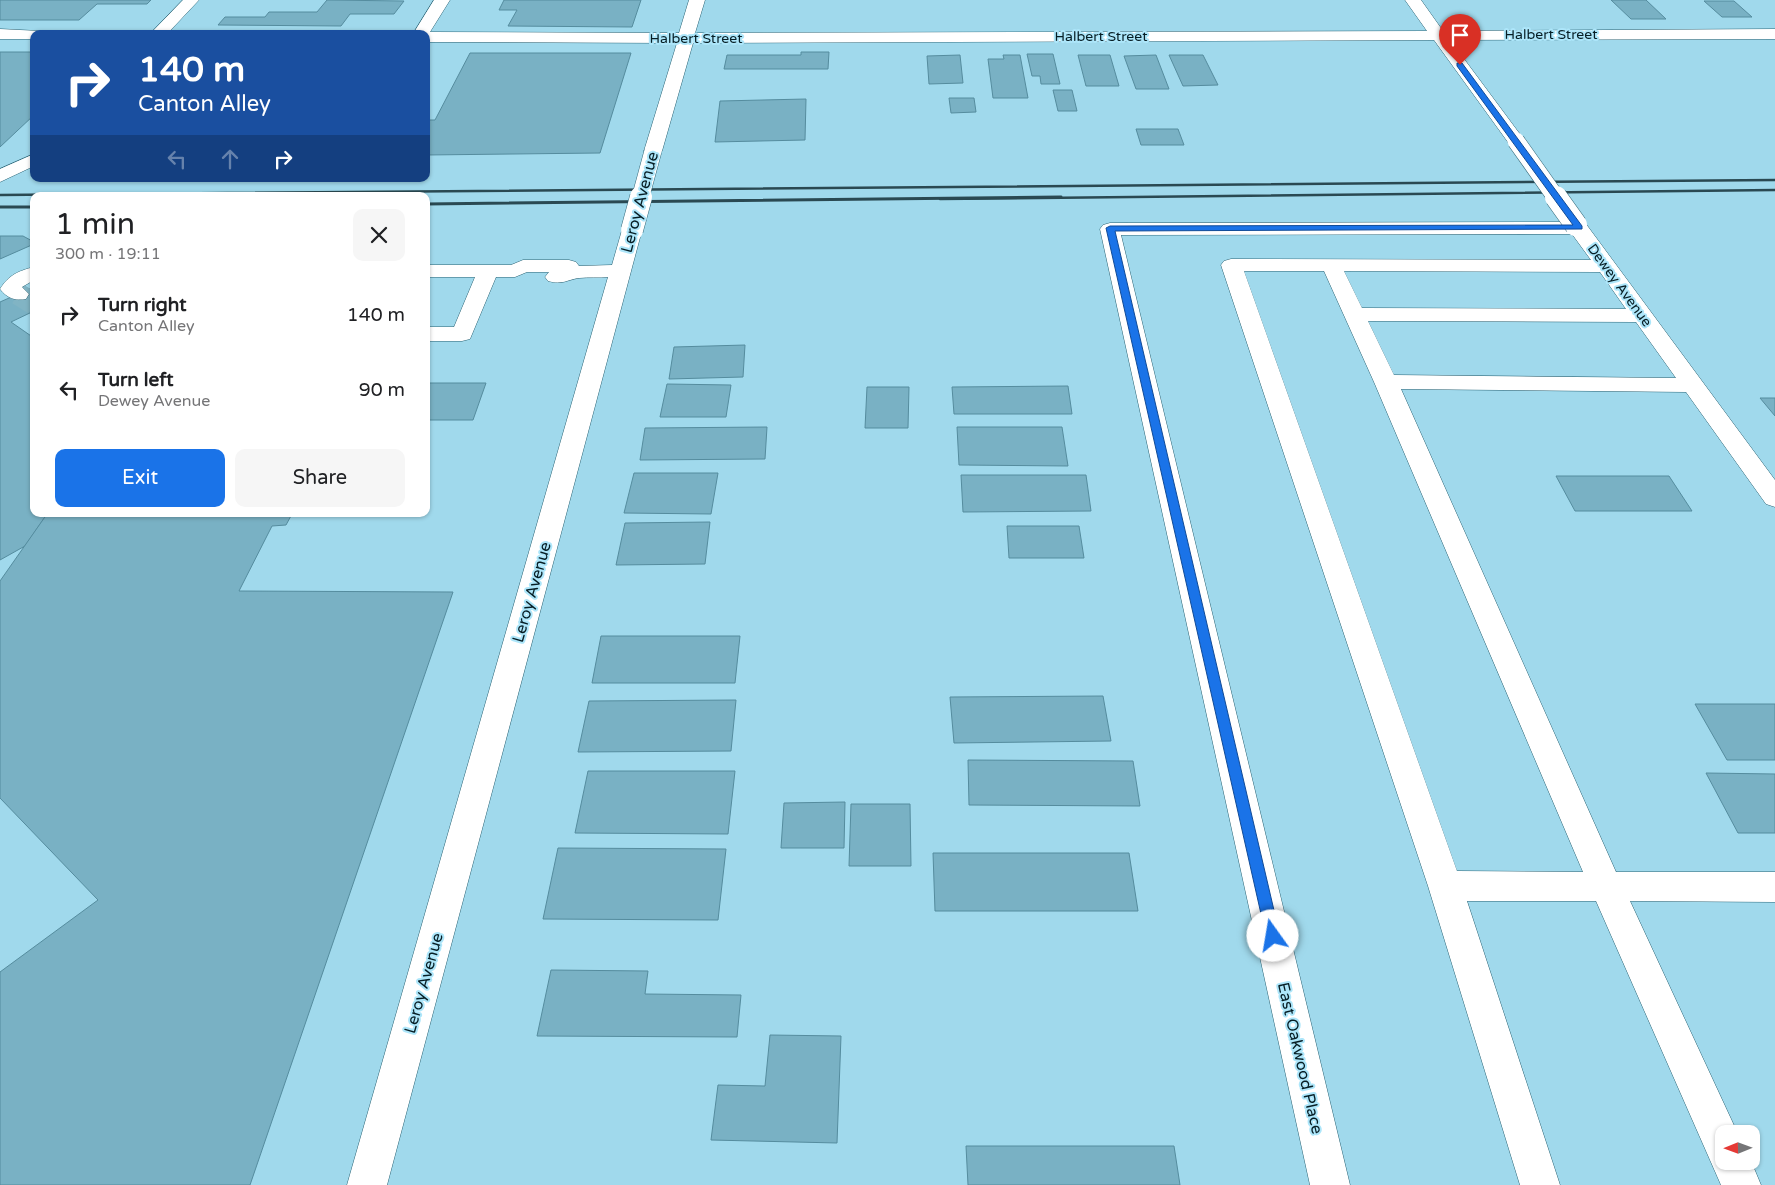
<!DOCTYPE html>
<html lang="en">
<head>
<meta charset="utf-8">
<style>
	body { margin:0; font-family:"Varela Round",sans-serif; background:#f6f6f6; color:#202124; height:100vh; display:flex; flex-direction:column; font-size:19px; white-space:nowrap }
	* { box-sizing:border-box; margin:0 }
	p { font-size:16px; color:#757577 }
	.icon { flex:none; width:28px; height:28px; fill:none; stroke:currentColor; stroke-width:2; stroke-linecap:round; stroke-linejoin:round }
	.map { position:relative; flex:1; overflow:hidden }
	.details { position:absolute; left:30px; top:192px; width:400px; height:325px; display:flex; flex-direction:column; background:#fff; border-radius:10px; box-shadow:0 1px 4px #0004 }
	.details>* { flex:none }
	.hud { position:absolute; left:30px; top:30px; width:400px; height:152px; border-radius:10px; box-shadow:0 1px 4px #0004; background:#1a4fa0; color:#fff; overflow:hidden }
	.needle { width:32px; rotate:269deg }
	.controls { position:absolute; left:1715px; top:1125px; display:grid; gap:10px }
	.controls a { display:grid; place-items:center; width:45px; height:45px; border-radius:10px; background:#fff; box-shadow:0 1px 4px #0004; font-size:25px }
	.pin { position:absolute; display:grid; place-items:center; width:42px; height:42px; color:#fff; margin:-51px -21px; border-radius:50% 50% 50% 0; rotate:-45deg; box-shadow:0 0 5px #0007 }
	.pin .icon { rotate:45deg }
	.me { position:absolute; width:55px; margin:-28px; rotate:347deg; stroke-linejoin:round; filter:drop-shadow(0 0 4px #0008) }
	.turn { display:flex; align-items:center; gap:18px; height:105px; padding:0 25px; font-size:22px }
	.turn .icon { width:65px; height:65px; stroke-width:2.5 }
	.turn b { display:block; font-size:35px; line-height:42px }
	.lanes { display:flex; align-items:center; height:48px; padding:0 25px; background:#0003; justify-content:center; gap:25px; direction:ltr }
	.lanes .off { opacity:.35 }
	.round { display:grid; place-items:center; flex:none; width:52px; height:52px; border-radius:10px; background:#f6f6f6 }
	.summary { display:flex; align-items:center; justify-content:space-between; height:85px; padding:0 25px }
	h1 { font-size:30px; font-weight:600; line-height:38px }
	.primary-button { display:flex; gap:10px; margin-top:auto; padding:10px 25px }
	.primary-button a { flex:1; height:58px; border-radius:10px; background:#1a73e8; color:#fff; font-size:20px; font-weight:600; line-height:58px; text-align:center }
	.primary-button a+a { background:#f6f6f6; color:#202124 }
	ul { padding:0; list-style:none }
	li { display:flex; align-items:center; gap:15px; height:75px; padding:0 25px }
	li div { flex:1 }
	li b { display:block; font-size:19px }
	li em { font-style:normal }
	.map>svg:first-child { display:block }
	.building { fill:#79b1c4; stroke:#558c9e }
	.lines { fill:none; stroke-linecap:round; stroke-linejoin:round }
	.minor-tunnel { stroke:#81b4c4; stroke-width:22; stroke-dasharray:22 11; stroke-linecap:butt }
	.minor-casing { stroke:#2a6273; stroke-width:1 }
	.minor { fill:#fff; fill-rule:evenodd }
	.rail-far1 { stroke:#2a4952; stroke-width:2.5 }
	.rail { stroke:#2a4952; stroke-width:3 }
	.minor-bridge-far1-casing { stroke:#2a6273; stroke-width:18; stroke-linecap:butt }
	.minor-bridge-casing { stroke:#2a6273; stroke-width:23; stroke-linecap:butt }
	.minor-bridge-far1 { stroke:#fff; stroke-width:17 }
	.minor-bridge { stroke:#fff; stroke-width:22 }
	.route { fill:#1a73e8; stroke:#114b97 }
	.labels { text-anchor:middle; stroke-width:4; stroke-linejoin:round; paint-order:stroke }
	.far-street-label { font-size:14px; fill:#071e25; stroke:#ade6fa }
	.street-label { font-size:16px; fill:#071e25; stroke:#ade6fa }
</style>
</head>
<body>
<div class="map">
<svg width="1775" height="1185" viewBox="0 0 1775 1185">
	<rect width="100%" height="100%" fill="#a0d9ec"/>
	<g class="building">
		<path d="M0 0H151L147 4H97L79 20H0Z"/>
		<path d="M327 0 404 1 394 14H350L341 26 218 25 225 17H265L269 12H317Z"/>
		<path d="M504 0H641L632 27 508 26 517 10H499Z"/>
		<path d="M1611 0H1646L1666 19H1631Z"/>
		<path d="M1704 1H1734L1752 17H1722Z"/>
		<path d="M0 52H34V115L0 147Z"/>
		<path d="M801 52H829L828 69H724L727 55H801Z"/>
		<path d="M470 53H631L600 153 426 155V120H435Z"/>
		<path d="M1027 54H1053L1060 84H1041L1040 76H1032Z"/>
		<path d="M960 55 963 83 929 84 927 56Z"/>
		<path d="M1003 55H1020L1028 98H993L988 59H1004Z"/>
		<path d="M1078 55H1110L1119 86H1086Z"/>
		<path d="M1156 55 1169 89H1136L1124 56Z"/>
		<path d="M1169 55H1203L1218 85 1183 86Z"/>
		<path d="M1053 90H1072L1077 111H1058Z"/>
		<path d="M949 98H974L976 112 951 113Z"/>
		<path d="M806 99 805 140 715 142 720 101Z"/>
		<path d="M1136 129H1178L1184 145H1141Z"/>
		<path d="M0 236H23L34 242V244L0 259Z"/>
		<path d="M34 287V311L11 322 34 338V514H47L25 546 0 560V302Z"/>
		<path d="M745 345 743 377 669 379 674 347Z"/>
		<path d="M426 383H486L473 420H426Z"/>
		<path d="M667 384 731 385 726 417H660Z"/>
		<path d="M1068 386 1072 414H954L952 387Z"/>
		<path d="M867 387H909L908 428H865Z"/>
		<path d="M1760 398H1775V416Z"/>
		<path d="M767 427 765 459 640 460 645 428Z"/>
		<path d="M957 427H1062L1068 466 959 465Z"/>
		<path d="M634 473H718L711 514 624 513Z"/>
		<path d="M961 475H1086L1091 511 963 512Z"/>
		<path d="M1556 476H1669L1692 511H1575Z"/>
		<path d="M47 514H292L286 525 272 526 239 591 453 592 250 1185H0V972L98 900 0 798V581Z"/>
		<path d="M710 522 705 564 616 565 625 523Z"/>
		<path d="M1007 526H1079L1084 558H1009Z"/>
		<path d="M601 636H740L735 683H592Z"/>
		<path d="M1103 696 1111 741 954 743 950 697Z"/>
		<path d="M736 700 731 751 578 752 589 701Z"/>
		<path d="M1695 704H1775V760H1727Z"/>
		<path d="M968 760 1133 761 1140 806 969 805Z"/>
		<path d="M588 771H735L728 834 575 833Z"/>
		<path d="M1706 773 1775 774V833H1738Z"/>
		<path d="M845 802 844 848H781L784 803Z"/>
		<path d="M851 804H910L911 866H849Z"/>
		<path d="M558 848 726 849 718 920 543 919Z"/>
		<path d="M933 853H1129L1138 911H935Z"/>
		<path d="M551 970 648 971 645 994 741 995 737 1037 537 1036Z"/>
		<path d="M770 1035 841 1036 837 1143 711 1140 718 1085 765 1086Z"/>
		<path d="M966 1146H1174L1180 1185H968Z"/>
	</g>
	<g class="lines">
		<path class="minor-tunnel" d="M18 294 34 304"/>
		<g class="minor-casing">
			<g id="minor">
				<path d="M183 0H199L167 34H150Z"/>
				<path d="M434 0H450L430 32 679 33 689 0H705L695 33 1427 31 1405 0H1421L1443 31 1775 29V39L1450 40 1525 141 1522 145 1516 146 1510 145 1434 40 693 43 662 151 659 155 653 156 647 155 644 151 677 43 426 42V34H413Z"/>
				<path d="M0 29 40 31 42 34H34V39H0Z"/>
				<path d="M34 154V166L0 182V169Z"/>
				<path d="M1576 219 1586 224 1775 480V507L1766 504 1686 392 1401 389 1616 872H1775V902L1630 901 1738 1134H1724V1161H1751L1761 1185H1721L1596 901H1467L1560 1185H1520L1428 886 1221 265 1224 261 1231 259 1591 260 1572 234 1121 235 1350 1185H1310L1100 229 1103 225 1110 223 1568 222ZM1244 271H1324L1374 382 1583 872 1457 871ZM1344 271 1600 272 1626 309 1362 308ZM1368 321 1636 322 1676 378 1394 375Z"/>
				<path d="M632 224 639 226 642 230 387 1185H347L608 277C599 278 589 277 579 278 566 280 563 285 548 281L545 277 549 272H527L515 277H496L470 339 462 341H426V327H454L475 277H426V265H511L523 260H569L576 262 579 266 612 265 622 230 625 226Z"/>
				<path d="M34 267V280L22 287 29 294 26 299C15 301 7 298 0 289 9 275 18 271 34 267Z"/>
			</g>
		</g>
		<use href="#minor" class="minor"/>
		<g class="rail-far1">
			<path d="M0 195 1775 180"/>
			<path d="M940 199 1775 190"/>
		</g>
		<g class="rail">
			<path d="M426 204 1061 197"/>
			<path d="M0 207H34"/>
		</g>
		<g class="minor-bridge-far1-casing">
			<g id="minor-bridge-far1">
				<path d="M1516 141 1557 199"/>
				<path d="M640 199 653 151"/>
			</g>
		</g>
		<g class="minor-bridge-casing">
			<g id="minor-bridge">
				<path d="M1556 197 1576 225"/>
				<path d="M632 230 641 197"/>
			</g>
		</g>
		<use href="#minor-bridge-far1" class="minor-bridge-far1"/>
		<use href="#minor-bridge" class="minor-bridge"/>
	</g>
	<path class="route" d="M1457 63H1462L1582 226V229L1115 231 1280 936 1278 941 1273 943 1268 941 1266 936 1106 228 1110 226 1573 225 1457 66Z"/>
	<g class="labels">
		<g class="far-street-label">
			<text x="1551" y="39">Halbert Street</text>
			<text x="1101" y="41">Halbert Street</text>
			<text x="696" y="43">Halbert Street</text>
			<text transform="translate(1620 285) rotate(54)" y="5">Dewey Avenue</text>
		</g>
		<g class="street-label">
			<text transform="translate(639 202) rotate(-75)" y="6">Leroy Avenue</text>
			<text transform="translate(531 592) rotate(-74)" y="6">Leroy Avenue</text>
			<text transform="translate(423 983) rotate(-74)" y="6">Leroy Avenue</text>
			<text transform="translate(1301 1058) rotate(77)" y="6">East Oakwood Place</text>
		</g>
	</g>
</svg>
<div class="controls">
<a><svg class="needle" viewBox="-14 -14 28 28"><path d="M0-13l5 13h-10z" fill="#e53935"/><path d="M0 13l5-13h-10z" fill="#757577"/></svg></a>
</div>
<div class="pin" style="left:1460px;top:65px;background:#d93025"><svg class="icon" aria-label="arrive" viewBox="0 0 24 24"><path d="M6 21V4h12l-3 4 3 4H6"/></svg></div>
<svg class="me" style="left:1273px;top:936px" viewBox="-20 -20 40 40"><circle r="19" fill="#fff"/><path d="M0-13L10 11 0 6-10 11z" fill="#1a73e8"/></svg>
<div class="hud">
<div class="turn"><svg class="icon" aria-label="right" viewBox="0 0 24 24"><path d="M7 20v-9h11M14 6l5 5-5 5"/></svg><div><b>140 m</b>Canton Alley</div></div>
<div class="lanes"><svg class="icon off" aria-label="left" viewBox="0 0 24 24"><path d="M17 20v-9H6M10 6l-5 5 5 5"/></svg><svg class="icon off" aria-label="ahead" viewBox="0 0 24 24"><path d="M12 20V5M6 11l6-6 6 6"/></svg><svg class="icon" aria-label="right" viewBox="0 0 24 24"><path d="M7 20v-9h11M14 6l5 5-5 5"/></svg></div>
</div>
<section class="details">
<div class="summary"><div><h1>1 min</h1><p>300 m · 19:11</p></div><a class="round"><svg class="icon" aria-label="close" viewBox="0 0 24 24"><path d="M6 6l12 12M18 6L6 18"/></svg></a></div>
<ul>
<li><svg class="icon" aria-label="right" viewBox="0 0 24 24"><path d="M7 20v-9h11M14 6l5 5-5 5"/></svg><div><b>Turn right</b><p>Canton Alley</p></div><em>140 m</em></li>
<li><svg class="icon" aria-label="left" viewBox="0 0 24 24"><path d="M17 20v-9H6M10 6l-5 5 5 5"/></svg><div><b>Turn left</b><p>Dewey Avenue</p></div><em>90 m</em></li>
</ul>
<div class="primary-button"><a>Exit</a><a>Share</a></div>
</section>
</div>
</body>
</html>
